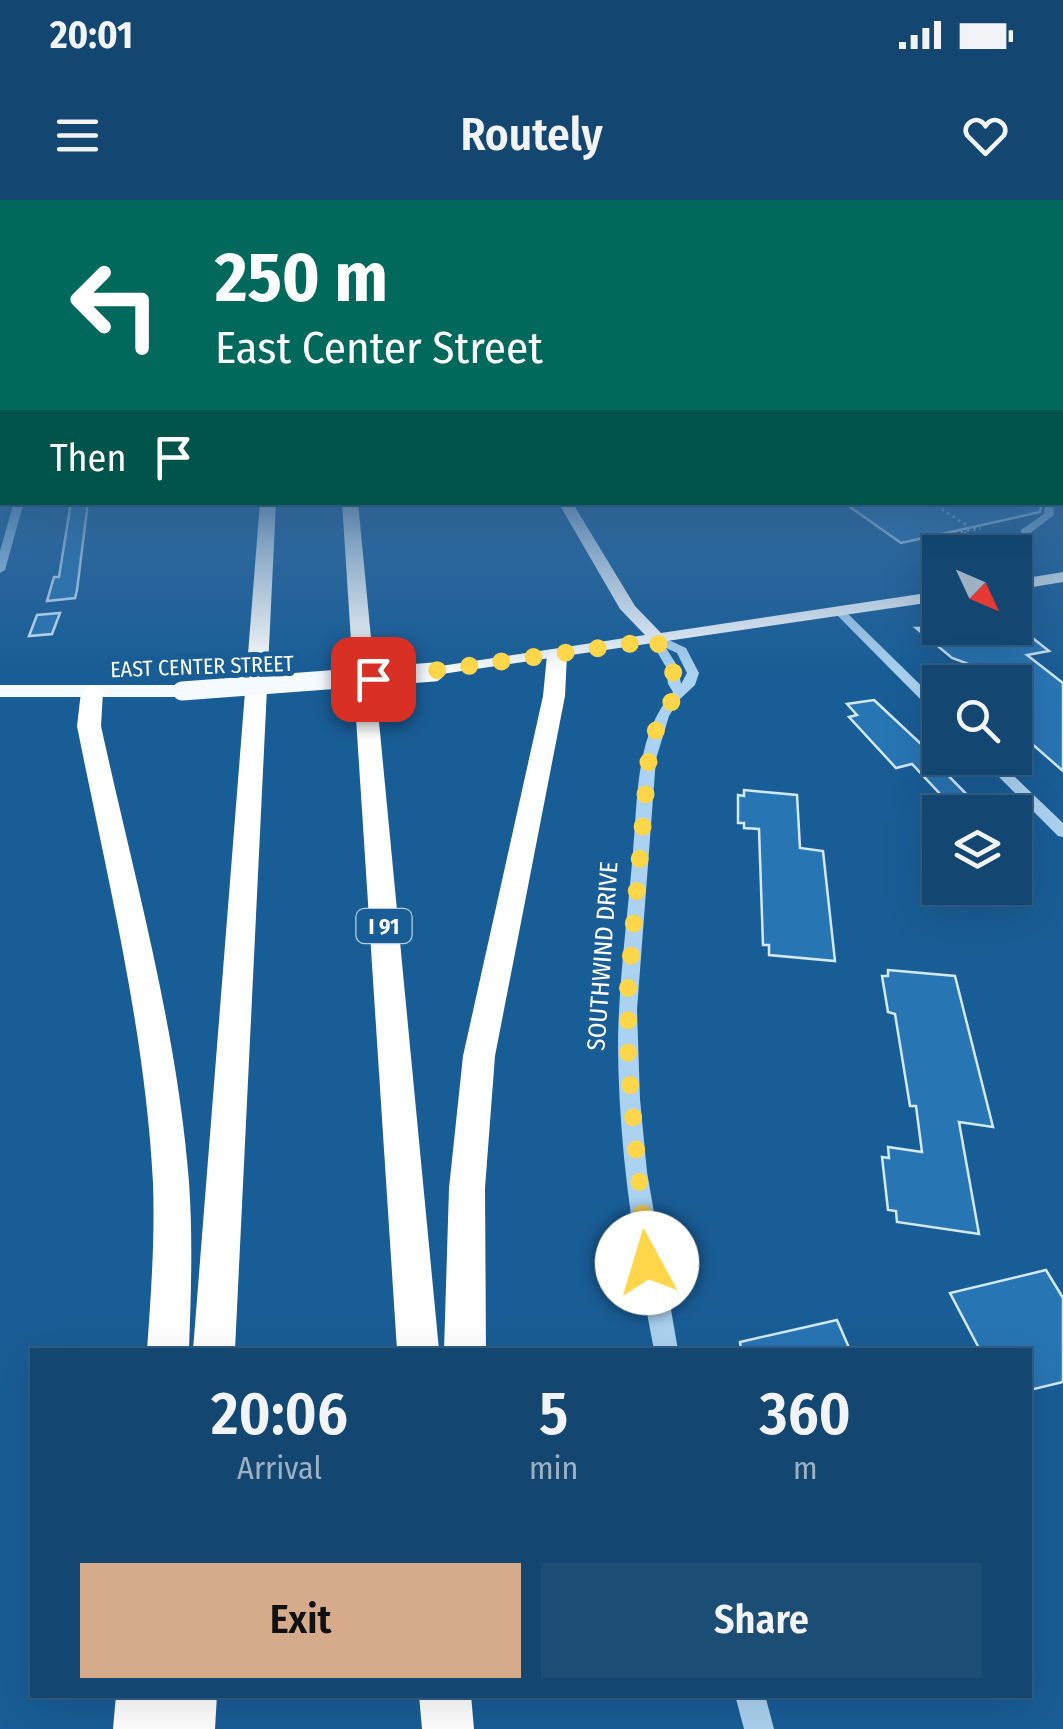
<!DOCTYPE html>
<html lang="en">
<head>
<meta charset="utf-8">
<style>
	body { margin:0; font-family:"Fira Sans Condensed",sans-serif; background:#1c4d75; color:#f1f3f6; height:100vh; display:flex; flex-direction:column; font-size:38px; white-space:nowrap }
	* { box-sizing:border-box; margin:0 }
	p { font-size:32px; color:#9db1c3 }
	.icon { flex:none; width:55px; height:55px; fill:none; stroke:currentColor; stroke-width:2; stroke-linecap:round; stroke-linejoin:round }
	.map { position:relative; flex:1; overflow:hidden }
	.sheet { position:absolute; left:30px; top:1148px; width:1002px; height:350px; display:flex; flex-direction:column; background:#134670; border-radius:0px; box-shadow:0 10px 40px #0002,0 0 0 2px #325e83 }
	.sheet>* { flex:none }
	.banner { position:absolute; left:0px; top:0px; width:1065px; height:305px; box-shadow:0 10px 40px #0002,0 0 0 2px #325e83; background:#00695c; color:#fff; overflow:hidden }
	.needle { width:65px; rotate:134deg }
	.controls { position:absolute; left:922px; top:335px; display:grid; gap:20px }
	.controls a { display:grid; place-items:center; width:110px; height:110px; border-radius:0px; background:#134670; box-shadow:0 10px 40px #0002,0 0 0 2px #325e83; font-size:50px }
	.pin { position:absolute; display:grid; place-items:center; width:85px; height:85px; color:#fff; margin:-42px; border-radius:20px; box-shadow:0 5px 15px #0006 }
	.me { position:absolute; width:110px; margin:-55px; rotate:354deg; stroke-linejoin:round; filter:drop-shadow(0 0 8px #0008) }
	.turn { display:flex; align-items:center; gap:35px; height:210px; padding:0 50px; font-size:45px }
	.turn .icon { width:130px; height:130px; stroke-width:2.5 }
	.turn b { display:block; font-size:70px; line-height:85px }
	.then { display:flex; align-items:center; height:95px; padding:0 50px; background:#0003; gap:20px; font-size:38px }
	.eta { display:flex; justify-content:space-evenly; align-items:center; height:170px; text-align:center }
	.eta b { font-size:60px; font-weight:600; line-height:70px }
	.cta { display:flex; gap:20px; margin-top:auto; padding:20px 50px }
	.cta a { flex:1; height:115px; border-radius:0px; background:#d6ab8b; color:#111; font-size:40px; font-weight:600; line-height:115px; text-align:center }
	.cta a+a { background:#1c4d75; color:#f1f3f6 }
	.status { display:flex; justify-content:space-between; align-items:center; height:70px; padding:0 50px; background:#134670; direction:ltr }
	.status svg { height:28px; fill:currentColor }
	header { display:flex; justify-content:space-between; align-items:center; height:130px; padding:0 50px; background:#134670; font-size:45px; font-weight:600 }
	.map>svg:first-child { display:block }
	.building { fill:#2875b4; stroke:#d2e9fb; stroke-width:2.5 }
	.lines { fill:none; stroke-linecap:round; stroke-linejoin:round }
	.path { stroke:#abd2f0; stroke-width:2.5; stroke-dasharray:2.5 4; stroke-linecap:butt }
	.minor { fill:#abd2f0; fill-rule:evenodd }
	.major { fill:#f5faff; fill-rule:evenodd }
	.highway { fill:#fff; fill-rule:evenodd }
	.major-bridge { stroke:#f5faff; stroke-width:19 }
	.route { stroke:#ffd54a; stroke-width:18; stroke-dasharray:0 32.4 }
	.labels { text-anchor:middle; stroke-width:10; stroke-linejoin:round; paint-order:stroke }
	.far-street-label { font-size:22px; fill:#fff; stroke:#195d96 }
	.shield { fill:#195d96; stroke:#bacee0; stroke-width:2.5 }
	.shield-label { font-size:22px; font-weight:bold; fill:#fff }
	.street-label { font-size:25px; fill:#fff; stroke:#195d96 }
</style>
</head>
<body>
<div class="status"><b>20:01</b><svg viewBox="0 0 49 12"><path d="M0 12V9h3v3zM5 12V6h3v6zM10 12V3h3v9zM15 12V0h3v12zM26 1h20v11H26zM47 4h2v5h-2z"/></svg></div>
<header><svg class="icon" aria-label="menu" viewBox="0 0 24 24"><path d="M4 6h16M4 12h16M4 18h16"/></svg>Routely<svg class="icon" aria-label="heart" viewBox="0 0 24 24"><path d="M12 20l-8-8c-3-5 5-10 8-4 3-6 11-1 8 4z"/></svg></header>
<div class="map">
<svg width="1063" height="1529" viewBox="0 0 1063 1529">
	<rect width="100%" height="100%" fill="#195d96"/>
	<g class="building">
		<path d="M71 302H88L77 390 75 398 47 401 54 377H59Z"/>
		<path d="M843 302H1038L1041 307 1040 312 901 343Z"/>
		<path d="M60 413 52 434 29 436 37 415Z"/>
		<path d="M916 428H1020L1049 451 1027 455 1063 483V571L1015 529V481L952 458Z"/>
		<path d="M874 500 935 557 931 558 984 612H957L912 564 896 568 849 517 857 515 847 504Z"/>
		<path d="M744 590 797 595 800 648 823 651 835 761 769 755V745H763L759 629 744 628V623H738V595L744 596Z"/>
		<path d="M888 770 955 776 993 927 959 922 979 1034 897 1022 896 1011 888 1010 882 957 889 958 888 947 922 952 916 906H910L895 814 888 812 882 776H888Z"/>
		<path d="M1046 1070 1063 1098V1182L1030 1190V1150H980L950 1093Z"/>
		<path d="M837 1120 850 1150H741L740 1142Z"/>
	</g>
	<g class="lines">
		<g class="path">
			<path d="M833 302H837"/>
			<path d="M931 302 974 330"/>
			<path d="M947 302H956"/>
			<path d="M964 332 987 347"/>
			<path d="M935 337 942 341 937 336 981 328"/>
			<path d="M916 340 934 337"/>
		</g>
		<g class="minor">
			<path d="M14 302H24L5 370 0 373V351Z"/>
			<path d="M1041 302 1053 303 1054 315 1029 334H1021V330L1044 314 1045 306Z"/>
			<path d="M835 409H843L940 504V515L935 514 835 413Z"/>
			<path d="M658 435 686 448 699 473 695 485 679 500 669 516 656 559 637 810 640 899 647 972 678 1150H654C634 1048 618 945 618 841 619 777 628 714 633 651 638 597 635 535 673 492L668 484 666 467 652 443 654 436ZM666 448 677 453 687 473 681 484 678 467Z"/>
			<path d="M980 558H995L1063 623V637L1058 636Z"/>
			<path d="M735 1495H765L774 1529H744Z"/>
		</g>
		<g class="major">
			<path d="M558 302H572L635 406 661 433 940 391V401L428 476V468L434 467 645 435 620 409Z"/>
			<path d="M1063 372V382L1015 390V380Z"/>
			<path d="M0 485H182L191 491 182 497H0Z"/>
		</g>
		<g class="highway">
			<path d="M260 302H276L235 1150H193Z"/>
			<path d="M342 302H358L439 1150H397Z"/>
			<path d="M557 449 567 455 565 496 495 856 485 988 486 1150H444L449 988 463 856 543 496 547 455Z"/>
			<path d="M92 485 103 492 101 526C134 677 177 828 189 982 193 1038 191 1094 189 1150H147C151 1094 155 1039 153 983 145 829 107 677 77 526L81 492Z"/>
			<path d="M116 1495H217L215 1529H113Z"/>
			<path d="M419 1495H471L474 1529H422Z"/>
		</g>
		<path class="major-bridge" d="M182 491 434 472"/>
	</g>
	<linearGradient id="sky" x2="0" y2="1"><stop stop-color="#0e3352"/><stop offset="0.55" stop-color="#386da0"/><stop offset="1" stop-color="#386da0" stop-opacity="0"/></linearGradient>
	<rect width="1063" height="476" fill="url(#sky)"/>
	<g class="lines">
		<path class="route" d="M373 479 658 440C658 452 668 456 672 467 675 477 672 481 678 490L656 530 649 556 628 788V864L647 1063"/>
	</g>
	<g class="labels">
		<g class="far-street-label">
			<text transform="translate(202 466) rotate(-2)" y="8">EAST CENTER STREET</text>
		</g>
		<rect class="shield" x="356.5" y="709" width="55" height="34" rx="8"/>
		<g class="shield-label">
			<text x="384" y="734">I 91</text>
		</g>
		<g class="street-label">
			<text transform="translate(602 756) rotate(-86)" y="9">SOUTHWIND DRIVE</text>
		</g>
	</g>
</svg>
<div class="controls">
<a><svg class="needle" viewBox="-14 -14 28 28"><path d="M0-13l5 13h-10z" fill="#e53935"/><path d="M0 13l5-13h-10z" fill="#9db1c3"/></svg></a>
<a><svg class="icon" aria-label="search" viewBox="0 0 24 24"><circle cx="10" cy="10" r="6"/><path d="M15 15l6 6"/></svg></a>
<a><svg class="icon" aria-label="layers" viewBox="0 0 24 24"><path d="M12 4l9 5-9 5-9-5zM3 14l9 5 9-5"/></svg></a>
</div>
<div class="pin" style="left:373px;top:479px;background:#d93025"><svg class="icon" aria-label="arrive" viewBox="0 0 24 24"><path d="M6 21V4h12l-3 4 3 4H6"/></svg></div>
<svg class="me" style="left:647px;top:1063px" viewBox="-20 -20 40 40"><circle r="19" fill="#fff"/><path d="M0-13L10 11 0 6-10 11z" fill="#ffd54a"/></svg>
<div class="banner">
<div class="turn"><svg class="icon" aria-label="left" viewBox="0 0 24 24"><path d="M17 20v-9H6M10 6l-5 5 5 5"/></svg><div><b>250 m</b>East Center Street</div></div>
<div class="then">Then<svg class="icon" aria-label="arrive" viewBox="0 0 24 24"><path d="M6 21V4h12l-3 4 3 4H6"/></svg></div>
</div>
<section class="sheet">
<div class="eta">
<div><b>20:06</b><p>Arrival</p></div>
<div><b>5</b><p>min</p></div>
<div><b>360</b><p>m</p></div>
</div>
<div class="cta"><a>Exit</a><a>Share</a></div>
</section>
</div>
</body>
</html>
